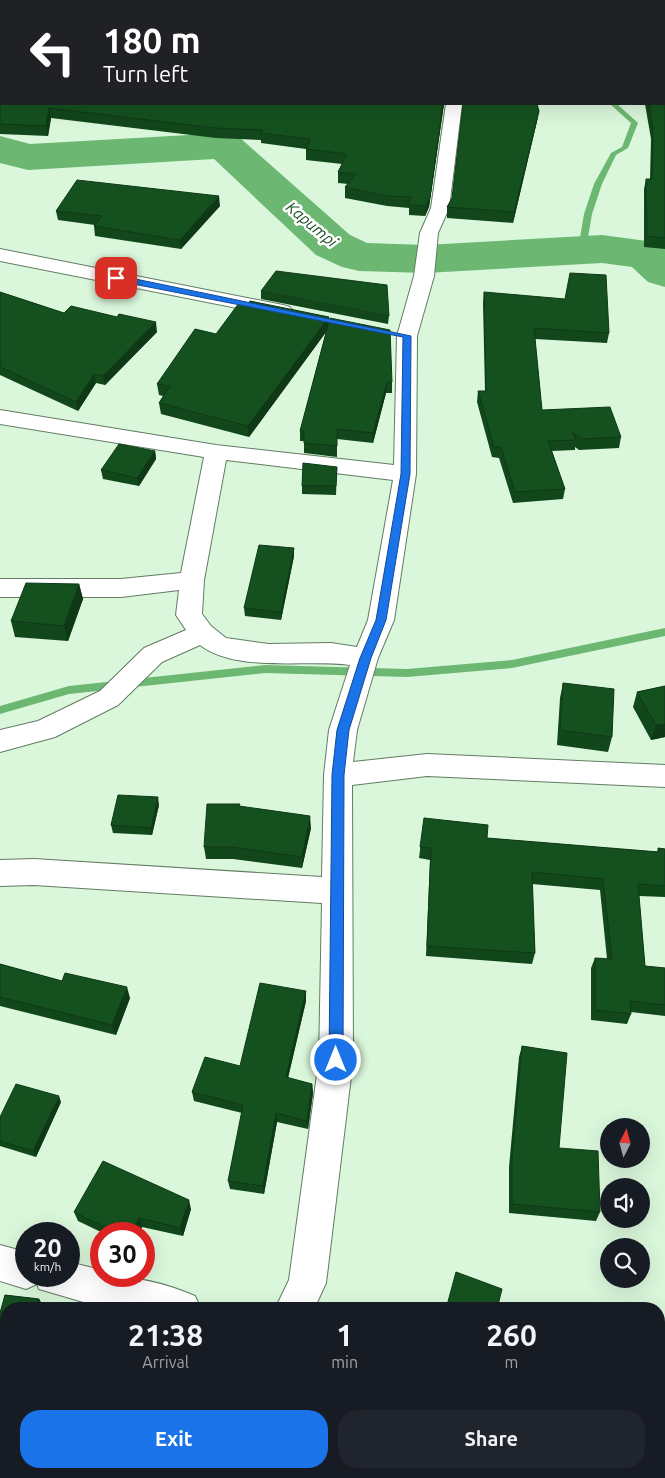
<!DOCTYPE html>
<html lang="en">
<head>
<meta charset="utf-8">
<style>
	body { margin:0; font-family:Ubuntu,sans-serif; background:#20242c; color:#f1f3f6; height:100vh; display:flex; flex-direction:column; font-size:19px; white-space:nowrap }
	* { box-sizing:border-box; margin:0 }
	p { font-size:16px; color:#9ea1a6 }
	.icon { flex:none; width:28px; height:28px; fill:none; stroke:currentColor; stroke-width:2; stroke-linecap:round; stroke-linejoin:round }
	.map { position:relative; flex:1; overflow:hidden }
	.side { position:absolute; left:0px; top:1302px; width:665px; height:176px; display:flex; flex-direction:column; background:#171b24; border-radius:20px 20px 0 0; box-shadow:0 5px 20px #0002 }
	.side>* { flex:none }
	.top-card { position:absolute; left:0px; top:0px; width:665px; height:105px; box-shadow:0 5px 20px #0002; background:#202124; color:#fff; overflow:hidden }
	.needle { width:32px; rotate:6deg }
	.fabs { position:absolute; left:600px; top:1118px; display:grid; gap:10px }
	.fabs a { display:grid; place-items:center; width:50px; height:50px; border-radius:50%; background:#171b24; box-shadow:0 5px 20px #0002; font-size:25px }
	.speed { position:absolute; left:15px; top:1222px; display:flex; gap:10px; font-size:25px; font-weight:700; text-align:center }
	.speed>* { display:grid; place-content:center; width:65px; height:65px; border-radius:50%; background:#171b24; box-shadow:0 5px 20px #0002; line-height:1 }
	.speed small { font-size:12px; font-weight:400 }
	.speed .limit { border:8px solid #d22; background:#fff; color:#111 }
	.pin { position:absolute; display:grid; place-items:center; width:42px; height:42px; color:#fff; margin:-21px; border-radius:10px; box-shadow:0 2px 8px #0006 }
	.me { position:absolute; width:55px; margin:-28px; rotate:0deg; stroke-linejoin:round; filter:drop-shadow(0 0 4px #0008) }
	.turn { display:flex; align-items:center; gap:18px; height:105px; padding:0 20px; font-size:22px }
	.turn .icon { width:65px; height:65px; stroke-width:2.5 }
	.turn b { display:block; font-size:35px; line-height:42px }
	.eta { display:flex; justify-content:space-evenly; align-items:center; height:85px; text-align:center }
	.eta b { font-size:30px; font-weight:700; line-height:35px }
	.action { display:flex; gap:10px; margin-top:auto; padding:10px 20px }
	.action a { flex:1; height:58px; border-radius:20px; background:#1a73e8; color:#fff; font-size:20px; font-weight:700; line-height:58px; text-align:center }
	.action a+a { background:#20242c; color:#f1f3f6 }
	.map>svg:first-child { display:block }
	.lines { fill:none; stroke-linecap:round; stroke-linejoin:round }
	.stream { fill:#6cb873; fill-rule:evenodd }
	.river { fill:#6cb873; fill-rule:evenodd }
	.street-casing { stroke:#627c63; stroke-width:2 }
	.street { fill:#fff; fill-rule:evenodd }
	.wall { fill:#12461b }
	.shaded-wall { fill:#0f3916 }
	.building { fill:#15511f; stroke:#0f3916 }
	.route { fill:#1a73e8; stroke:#114b97 }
	.labels { text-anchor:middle; stroke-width:5; stroke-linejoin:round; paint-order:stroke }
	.far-water-label { font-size:16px; font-style:italic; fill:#194e20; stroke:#fff }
</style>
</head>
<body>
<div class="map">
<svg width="665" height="1478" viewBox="0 0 665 1478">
	<rect width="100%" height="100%" fill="#daf7db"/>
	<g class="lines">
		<g class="stream">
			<path d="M665 27V32H664V28Z"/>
			<path d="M610 104H617L638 123 628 148 616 155 602 184 592 214 586 249 582 251 578 249 584 214 594 184 611 153 622 147 631 123Z"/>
			<path d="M665 628V636L512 668 407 677 265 673 69 694 0 714V706L69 686 265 665 407 669 512 660Z"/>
		</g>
		<path class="river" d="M224 133 239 137 350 235 367 243 426 245 602 235 647 241 665 246V287L648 282 632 267 602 263 426 273 359 271 342 267 316 255 214 159 28 170 0 163V136L30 144Z"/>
		<g class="street-casing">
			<g id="street">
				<rect x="477" y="0" width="14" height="1"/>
				<rect x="0" y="19" width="1" height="9"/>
				<path d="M446 104H462L449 208 438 233 434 276 417 336 416 474 394 620 378 658 357 730 353 762 427 754 665 765V787L427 776 352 785 353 1060 326 1283 314 1309H275L289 1280 319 1060 322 903 34 885 0 886V860L34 859 322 877 324 775 329 730 350 665C306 659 236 673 200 645L162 662 118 705 55 737 0 752V730L38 721 100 691 144 648 186 630 176 615 179 590 121 597H0V579H121L181 573 204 457 0 424V410L216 445 394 465 397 336 414 276 420 233 431 208ZM226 460 393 480 368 620 357 647 331 643 269 644 226 638 211 626 202 614 204 580Z"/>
				<path d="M0 249 283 305 290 307 293 311 290 315 283 317 0 261Z"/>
				<path d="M0 1245 26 1252V1276H69V1262L101 1270V1276C133 1276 166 1283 195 1296L201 1309H107L39 1289 37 1284 26 1289 0 1281Z"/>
			</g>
		</g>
		<use href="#street" class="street"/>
	</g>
	<g class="wall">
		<path d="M0 0H317V1H50Z"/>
		<path d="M345 0H466V1H374Z"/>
		<path d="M504 0H622L623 1H518Z"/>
		<path d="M0 69 1 104H444L429 207 425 216 409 215V208L387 206 345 198V187L348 184 338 183V172L342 164 306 160V149L261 143V140L216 138 51 118 48 136 0 134Z"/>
		<path d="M665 84V249L644 247V189L646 179H650L651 139 645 104H664Z"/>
		<path d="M539 111 537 121 513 223 447 218V207Z"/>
		<path d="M220 206 181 249 95 236 94 226 95 225 58 220 56 211Z"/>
		<path d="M261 291 389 316 388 324 261 299Z"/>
		<path d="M0 292 64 313 157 332 105 385 96 383 78 411 0 375Z"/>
		<path d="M484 292 609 333 607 343 535 339 542 410 621 437 619 448 579 450 575 447V450L552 451 565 489 563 499 513 503 499 458 492 457 477 402 478 391H485L483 303Z"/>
		<path d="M329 317V321L392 382V393H386L373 443 337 439V457L304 453V441H300V431L326 332 249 437 161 414 159 403 163 396 159 395 157 384 216 334Z"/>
		<path d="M155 451 156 459 139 486 103 479 101 470Z"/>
		<path d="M337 467 336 495 302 494V486Z"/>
		<path d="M294 548V556L281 620 245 616 244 608Z"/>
		<path d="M79 584 83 599 68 641 15 637 11 621Z"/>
		<path d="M563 683 612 737 608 752 557 745 560 698Z"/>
		<path d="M665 686V737L651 740 633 707 637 692Z"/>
		<path d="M159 805 152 835 113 833 111 825Z"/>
		<path d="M240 806 311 828 302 868 233 859H206L204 847Z"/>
		<path d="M424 818 487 838 657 852 658 848 665 849V897L639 896 645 966 665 968V1016L631 1012V1014L627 1024 591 1020V968L595 958 607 959 600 890 532 884 535 953 532 964 426 956 430 860 419 858Z"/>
		<path d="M0 964 62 981 130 998 116 1035 0 1006Z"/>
		<path d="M306 991V1001L288 1078 312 1084 313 1093 308 1129 277 1122 264 1194 230 1189 228 1181 242 1113 194 1101 192 1092 240 1066Z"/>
		<path d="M522 1046 559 1148 600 1212 596 1221 509 1213V1167L519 1057Z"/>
		<path d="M61 1102 36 1157 0 1146V1117Z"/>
		<path d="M191 1209 183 1236 142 1227 139 1234H105L78 1221 74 1212Z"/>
		<path d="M5 1295 39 1299 42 1304 41 1309H6V1390L0 1389V1313Z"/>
		<path d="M602 1472H659L665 1478H600Z"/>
	</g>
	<g class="shaded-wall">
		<path d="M443 104H444L429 207 425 216 426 206Z"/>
		<path d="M49 108 51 118 48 136 46 126Z"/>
		<path d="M539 111 537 121 513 223 514 212Z"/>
		<path d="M219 196 220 206 181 249 180 240Z"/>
		<path d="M329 317V328L249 437 248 426Z"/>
		<path d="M156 322 157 332 105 385 103 376Z"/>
		<path d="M94 374 96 383 78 411 76 402Z"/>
		<path d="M387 382 386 393 373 443V433Z"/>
		<path d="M155 451 156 459 139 486 137 478Z"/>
		<path d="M294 548V556L281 620V612Z"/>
		<path d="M79 584 83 599 68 641 64 626Z"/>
		<path d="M665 724V737L651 740 656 725Z"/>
		<path d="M158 797 159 805 152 835 151 828Z"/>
		<path d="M310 816 311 828 302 868V857Z"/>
		<path d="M127 987 130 998 116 1035 112 1025Z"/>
		<path d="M306 991V1001L286 1086V1077Z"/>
		<path d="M312 1084 313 1093 308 1129 307 1121Z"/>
		<path d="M59 1096 61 1102 36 1157 33 1151Z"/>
		<path d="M276 1113 277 1122 264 1194 263 1186Z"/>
		<path d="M189 1200 191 1209 183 1236 180 1228Z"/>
		<path d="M139 1218 142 1227 139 1234H131Z"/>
		<path d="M39 1299 42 1304 41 1309H36Z"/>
		<path d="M10 1472H15L12 1478H9L8 1477Z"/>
		<path d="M142 1472H144L145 1474 143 1478H140Z"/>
	</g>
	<g class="building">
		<rect x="50" y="0" width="251" height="1"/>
		<path d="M377 0H454L453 1H377Z"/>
		<path d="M521 0H622L623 1H521Z"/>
		<path d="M1 68V104H443L430 197 426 206 409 205 411 197 387 196 345 187 356 174 338 172 347 154 306 149 310 139 260 133 263 130 215 128 49 108 46 126 0 124V69Z"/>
		<path d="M664 82 665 84V238L647 236 646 179H652L653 129 649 104H664Z"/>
		<path d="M463 104H537L539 111 514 212 447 207 452 198Z"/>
		<path d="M77 180 219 196 180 240 94 226 102 216 56 211Z"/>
		<path d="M276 271 387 285 389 316 261 291Z"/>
		<path d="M570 273 606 275 609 333 534 328 542 410 610 407 621 437 581 439 572 432 576 440 548 441 565 489 515 492 501 447H494L478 391H486L484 292 565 299Z"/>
		<path d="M0 292 64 313 71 306 117 317 119 314 156 322 103 376 94 374 76 402 0 367Z"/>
		<path d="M250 301 329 317 248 426 159 403 170 386 157 384 195 329 216 334 239 303 247 304Z"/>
		<path d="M330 318 390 330 392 382H387L373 433 337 429V446L304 443V431H300Z"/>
		<path d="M119 444 155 451 137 478 101 470Z"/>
		<path d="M303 463 337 467 336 486H302Z"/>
		<path d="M259 545 294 548 281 612 244 608Z"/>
		<path d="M26 583 79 584 64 626 11 621Z"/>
		<path d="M563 683 614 689 612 737 560 730Z"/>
		<path d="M665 686V724L656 725 637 692Z"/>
		<path d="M118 795 158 797 151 828 111 825Z"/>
		<path d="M207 804H240L239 806 310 816 302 857 231 847H204Z"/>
		<path d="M424 818 488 825 487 838 659 852 658 848 665 849V886L638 884 645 966 665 968V1005L630 1001 631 1014 595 1010V958L612 959 603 879 532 872 535 953 427 946 431 848 420 847Z"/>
		<path d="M0 964 62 981 65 973 127 987 112 1025 0 997Z"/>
		<path d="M260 983 306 991 286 1077 312 1084 307 1121 276 1113 263 1186 228 1181 243 1105 192 1092 205 1057 240 1066Z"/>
		<path d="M522 1046 567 1053 559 1148 598 1151 600 1212 512 1204V1157Z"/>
		<path d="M16 1084 59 1096 33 1151 0 1141V1117Z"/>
		<path d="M103 1161 189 1200 180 1228 139 1218 131 1234H119L74 1212Z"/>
		<path d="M456 1272 502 1289 497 1309H446Z"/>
		<path d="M5 1295 39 1299 36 1309H6V1386H0V1313Z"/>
		<path d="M0 1440 6 1443V1472H10L8 1477 0 1473Z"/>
		<path d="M659 1466 665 1469V1478H605L606 1472H659Z"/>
		<path d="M65 1472H142L140 1478H63Z"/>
	</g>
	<path class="route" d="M116 275 411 336 410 474 386 620 371 658 349 730 344 775 343 1060 340 1065 336 1067 331 1065 329 1060 332 775 337 730 360 658 376 620 401 474 403 337 113 280V276Z"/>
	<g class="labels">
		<g class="far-water-label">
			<text transform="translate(312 224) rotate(40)" y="6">Kapumpi</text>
		</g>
	</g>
</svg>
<div class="fabs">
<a><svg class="needle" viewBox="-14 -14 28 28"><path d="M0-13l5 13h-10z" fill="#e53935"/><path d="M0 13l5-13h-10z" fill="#9ea1a6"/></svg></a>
<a><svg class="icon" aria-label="sound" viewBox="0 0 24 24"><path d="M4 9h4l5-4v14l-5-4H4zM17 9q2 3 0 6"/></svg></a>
<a><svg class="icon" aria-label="search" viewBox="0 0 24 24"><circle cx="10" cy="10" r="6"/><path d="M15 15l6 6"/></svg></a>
</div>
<div class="speed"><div>20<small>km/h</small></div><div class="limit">30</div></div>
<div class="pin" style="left:116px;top:278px;background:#d93025"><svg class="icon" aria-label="arrive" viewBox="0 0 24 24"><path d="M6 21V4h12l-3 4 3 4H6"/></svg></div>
<svg class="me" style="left:336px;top:1060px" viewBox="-20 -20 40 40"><circle r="17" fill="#1a73e8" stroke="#fff" stroke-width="3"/><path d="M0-11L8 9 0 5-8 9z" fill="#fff"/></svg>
<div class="top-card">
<div class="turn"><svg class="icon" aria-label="left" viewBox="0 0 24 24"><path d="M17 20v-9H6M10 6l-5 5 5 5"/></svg><div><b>180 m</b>Turn left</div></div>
</div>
<section class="side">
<div class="eta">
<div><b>21:38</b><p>Arrival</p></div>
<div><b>1</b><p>min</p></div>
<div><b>260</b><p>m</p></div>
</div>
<div class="action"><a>Exit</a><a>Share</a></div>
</section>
</div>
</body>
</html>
